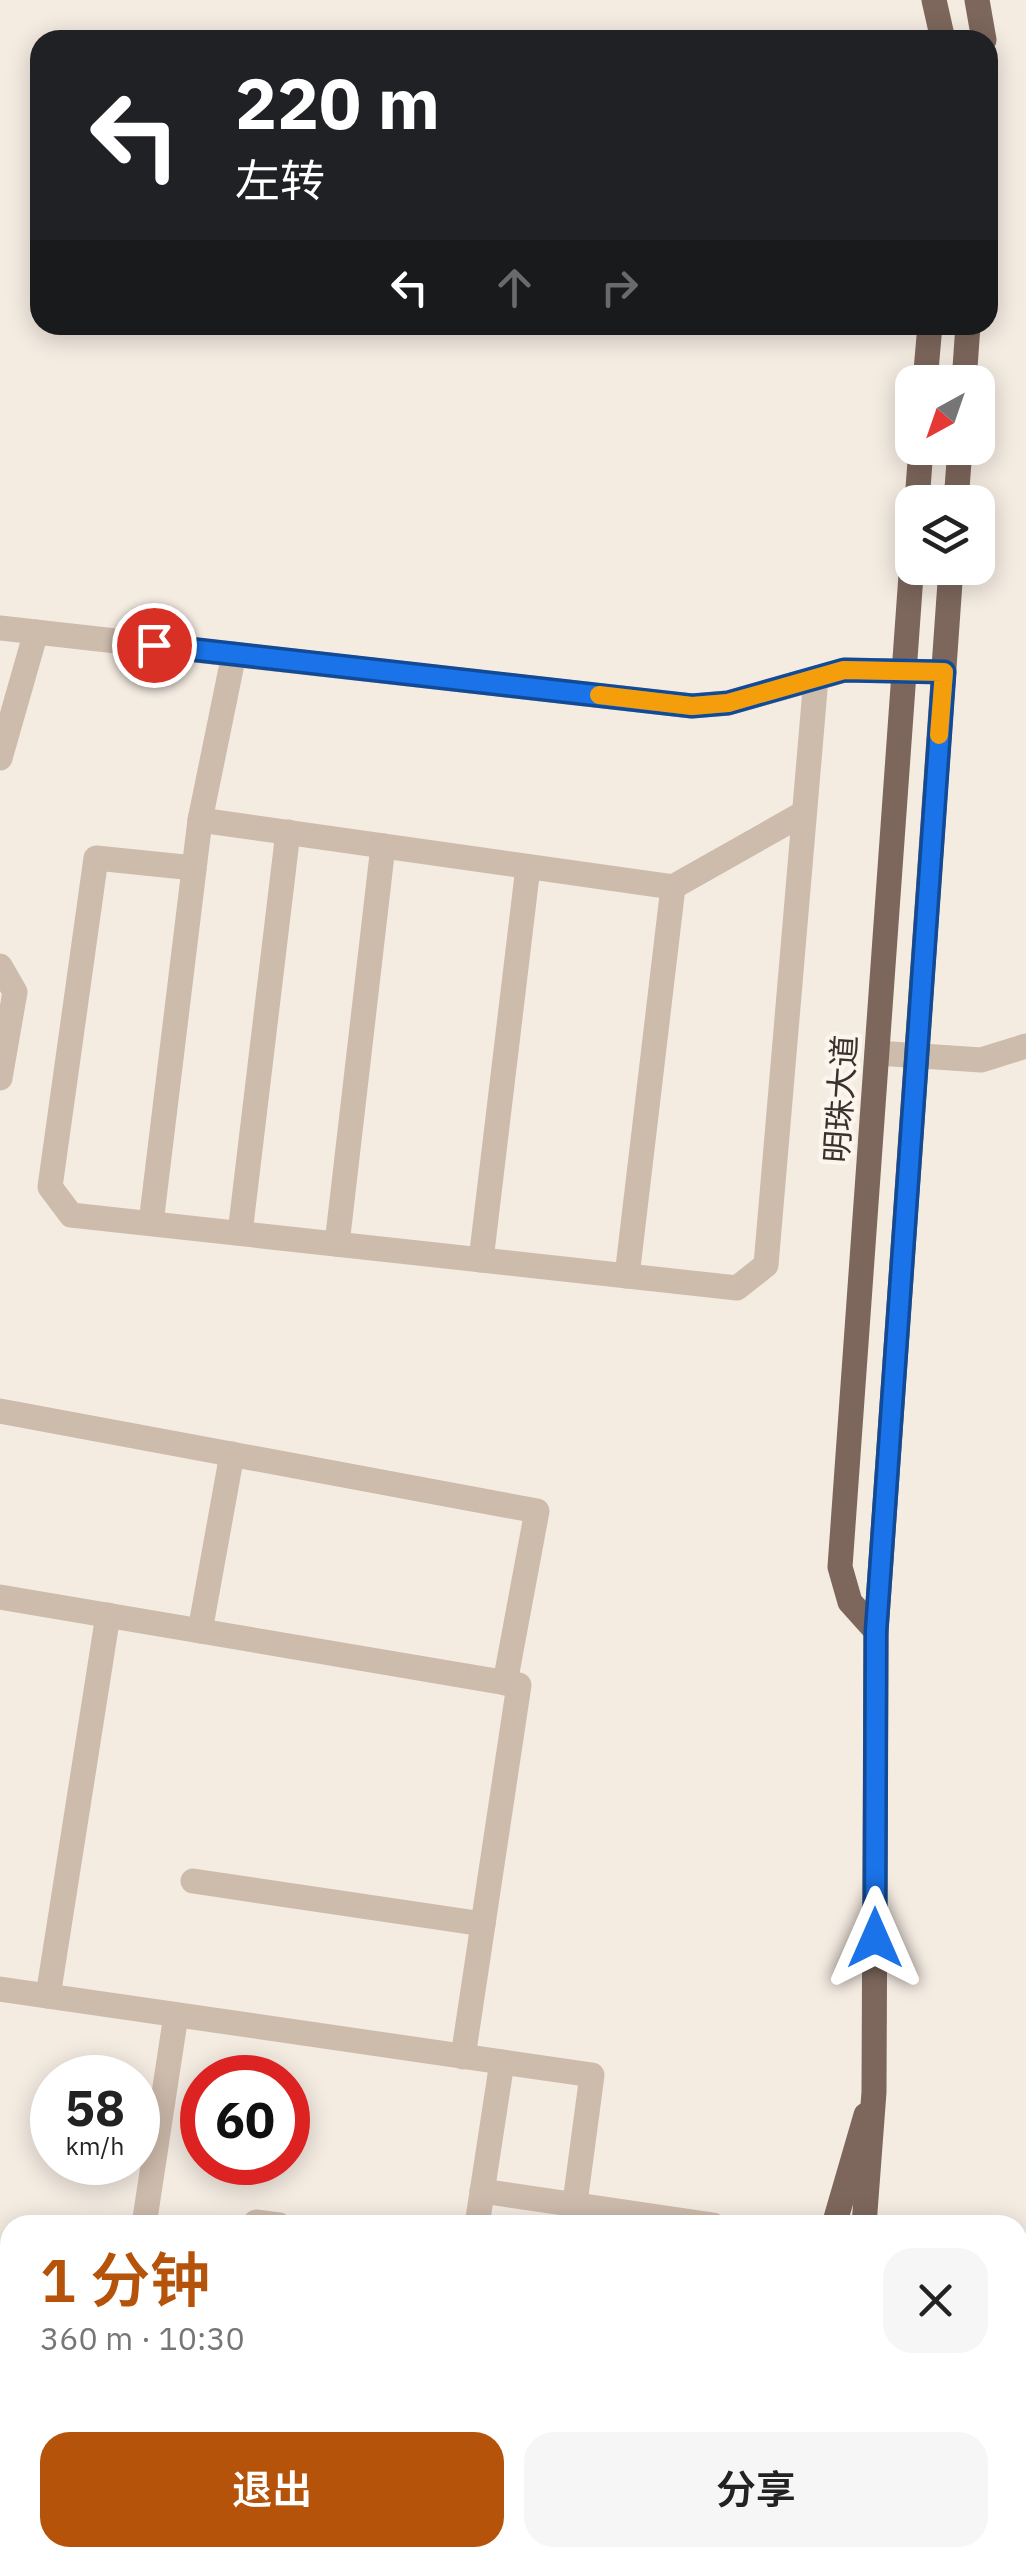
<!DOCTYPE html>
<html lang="zh">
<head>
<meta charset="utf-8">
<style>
	body { margin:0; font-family:"IBM Plex Sans","Noto Sans SC",sans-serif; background:#f6f6f6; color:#222; height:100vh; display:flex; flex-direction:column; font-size:38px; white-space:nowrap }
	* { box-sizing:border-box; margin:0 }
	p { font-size:32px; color:#767676 }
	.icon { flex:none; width:55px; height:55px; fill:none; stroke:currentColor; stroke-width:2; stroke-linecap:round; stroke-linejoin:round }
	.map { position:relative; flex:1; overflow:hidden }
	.details { position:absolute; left:0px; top:2215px; width:1028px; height:352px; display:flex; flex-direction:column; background:#fff; border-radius:30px 30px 0 0; box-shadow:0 5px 25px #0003 }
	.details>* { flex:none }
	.banner { position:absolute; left:30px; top:30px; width:968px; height:305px; border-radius:30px; box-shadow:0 5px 25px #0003; background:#202124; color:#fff; overflow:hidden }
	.needle { width:65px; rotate:220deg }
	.fabs { position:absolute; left:895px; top:365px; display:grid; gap:20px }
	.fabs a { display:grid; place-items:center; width:100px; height:100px; border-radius:20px; background:#fff; box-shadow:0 5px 25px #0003; font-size:50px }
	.speed { position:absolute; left:30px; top:2055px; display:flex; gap:20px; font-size:50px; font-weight:700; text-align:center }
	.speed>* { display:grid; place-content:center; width:130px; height:130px; border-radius:50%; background:#fff; box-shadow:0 5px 25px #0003; line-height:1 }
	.speed small { font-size:25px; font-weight:400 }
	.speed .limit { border:15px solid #d22; background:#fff; color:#111 }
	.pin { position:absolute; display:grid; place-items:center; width:85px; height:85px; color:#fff; margin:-42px; border:5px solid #fff; border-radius:50%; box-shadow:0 2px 10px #0007 }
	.me { position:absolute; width:110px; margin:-55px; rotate:0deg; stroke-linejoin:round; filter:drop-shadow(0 0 8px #0008) }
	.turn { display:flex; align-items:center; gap:35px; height:210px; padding:0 40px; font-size:45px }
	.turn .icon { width:130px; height:130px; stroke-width:2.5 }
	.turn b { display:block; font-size:70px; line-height:85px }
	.lanes { display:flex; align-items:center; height:95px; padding:0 40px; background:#0003; justify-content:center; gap:50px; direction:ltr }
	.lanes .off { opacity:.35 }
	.round { display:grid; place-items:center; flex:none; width:105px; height:105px; border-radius:30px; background:#f6f6f6 }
	.summary { display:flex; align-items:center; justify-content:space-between; height:170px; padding:0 40px }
	h1 { font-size:60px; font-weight:600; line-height:75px; color:#b45309 }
	.primary-button { display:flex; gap:20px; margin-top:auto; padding:20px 40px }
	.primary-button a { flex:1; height:115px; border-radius:30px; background:#b45309; color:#fff; font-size:40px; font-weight:600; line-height:115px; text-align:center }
	.primary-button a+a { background:#f6f6f6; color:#222 }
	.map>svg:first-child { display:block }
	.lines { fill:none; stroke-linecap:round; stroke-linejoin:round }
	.minor { stroke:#cdbbac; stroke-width:25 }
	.major { stroke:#7d675c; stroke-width:25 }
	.route-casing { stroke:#114b97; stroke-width:25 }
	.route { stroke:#1a73e8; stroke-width:18 }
	.slow { stroke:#f59e0b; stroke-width:18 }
	.labels { text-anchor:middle; stroke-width:9; stroke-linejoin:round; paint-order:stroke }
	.street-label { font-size:32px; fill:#3b302b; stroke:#fbf5ee }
</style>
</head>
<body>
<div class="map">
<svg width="1026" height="2567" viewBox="0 0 1026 2567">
	<rect width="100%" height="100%" fill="#f4ebe1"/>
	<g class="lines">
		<g class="minor">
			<path d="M0 628 692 706 728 703 845 670 944 672"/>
			<path d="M0 758 36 632"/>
			<path d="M200 820 673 887 804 813"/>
			<path d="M194 868 96 858 50 1187 71 1215 737 1288 766 1265 816 678"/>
			<path d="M0 966 15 992 0 1078"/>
			<path d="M877 1053 981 1060 1026 1046"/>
			<path d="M151 1223 200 820 234 654"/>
			<path d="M240 1233 288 832"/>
			<path d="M337 1244 383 846"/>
			<path d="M481 1260 528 867"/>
			<path d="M627 1276 673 887"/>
			<path d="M0 1411 537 1511 505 1683"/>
			<path d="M0 1597 519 1685 463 2057"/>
			<path d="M200 1631 232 1454"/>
			<path d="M193 1881 483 1924"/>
			<path d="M0 1989 592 2075 572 2225"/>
			<path d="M48 1996 108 1615"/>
			<path d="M482 2191 713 2225"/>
			<path d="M256 2222 279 2225"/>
			<path d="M144 2225 176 2015"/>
			<path d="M477 2225 502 2062"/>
			<path d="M0 2344 10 2345"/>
			<path d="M294 2558 359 2567"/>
			<path d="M602 2567 615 2558"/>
		</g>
		<g class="major">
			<path d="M934 0 943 40"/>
			<path d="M977 0 984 40"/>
			<path d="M925 382 930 325"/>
			<path d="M964 382 968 325"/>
			<path d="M917 502 921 448"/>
			<path d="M956 502 960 448"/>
			<path d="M876 1631 850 1602 840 1567 912 561"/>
			<path d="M834 2225 866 2115"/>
			<path d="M864 2225 874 2092 876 1631 951 568"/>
			<path d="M793 2567 794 2558"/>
			<path d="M828 2567 829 2558"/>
		</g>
	</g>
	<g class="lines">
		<g class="route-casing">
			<path id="route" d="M154 645 692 706 728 703 844 670 944 672 876 1631 875 1938"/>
		</g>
		<use href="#route" class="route"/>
		<path class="slow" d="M599 695 692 706 728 703 844 670 944 672 939 735"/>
	</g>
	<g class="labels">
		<g class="street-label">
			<text transform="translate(841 1099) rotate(-86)" y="11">明珠大道</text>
		</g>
	</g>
</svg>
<div class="fabs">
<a><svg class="needle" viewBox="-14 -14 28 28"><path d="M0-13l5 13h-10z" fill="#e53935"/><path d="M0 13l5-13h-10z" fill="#767676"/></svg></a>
<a><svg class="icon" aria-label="layers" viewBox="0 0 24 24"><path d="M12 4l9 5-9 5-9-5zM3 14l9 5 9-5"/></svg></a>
</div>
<div class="speed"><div>58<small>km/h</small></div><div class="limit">60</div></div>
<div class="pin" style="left:154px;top:645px;background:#d93025"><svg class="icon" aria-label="arrive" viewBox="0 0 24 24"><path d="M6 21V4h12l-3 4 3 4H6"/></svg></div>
<svg class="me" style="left:875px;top:1938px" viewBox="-20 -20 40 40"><path d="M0-17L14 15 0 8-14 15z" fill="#1a73e8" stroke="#fff" stroke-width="4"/></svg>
<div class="banner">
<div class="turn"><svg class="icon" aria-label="left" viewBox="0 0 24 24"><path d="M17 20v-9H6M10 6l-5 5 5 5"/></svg><div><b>220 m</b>左转</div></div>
<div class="lanes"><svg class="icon" aria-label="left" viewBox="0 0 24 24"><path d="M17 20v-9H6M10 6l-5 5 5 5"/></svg><svg class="icon off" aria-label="ahead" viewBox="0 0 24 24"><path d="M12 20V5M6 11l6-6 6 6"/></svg><svg class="icon off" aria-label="right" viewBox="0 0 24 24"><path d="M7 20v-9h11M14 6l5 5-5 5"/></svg></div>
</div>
<section class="details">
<div class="summary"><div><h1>1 分钟</h1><p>360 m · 10:30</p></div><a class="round"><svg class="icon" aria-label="close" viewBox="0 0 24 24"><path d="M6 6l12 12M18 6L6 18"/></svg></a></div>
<div class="primary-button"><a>退出</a><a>分享</a></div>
</section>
</div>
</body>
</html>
